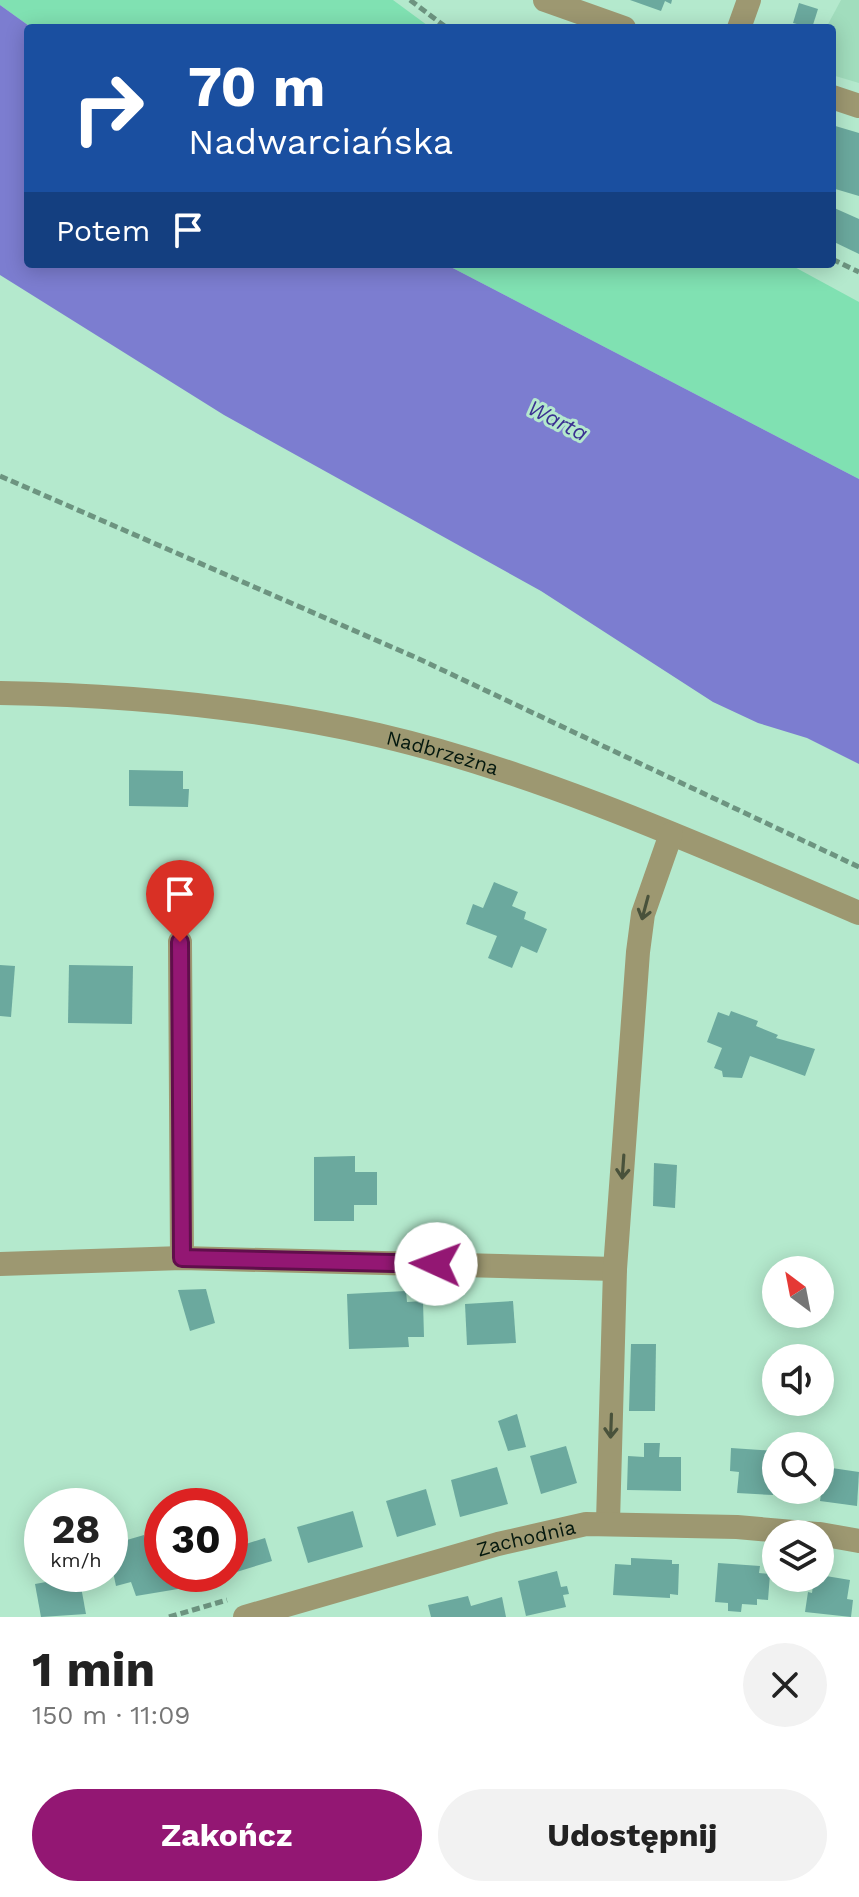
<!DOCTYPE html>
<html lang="pl">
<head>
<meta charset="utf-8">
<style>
	body { margin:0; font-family:"Work Sans",sans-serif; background:#f2f2f2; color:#222; height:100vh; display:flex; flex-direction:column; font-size:30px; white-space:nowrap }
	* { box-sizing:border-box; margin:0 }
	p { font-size:26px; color:#767676 }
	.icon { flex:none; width:44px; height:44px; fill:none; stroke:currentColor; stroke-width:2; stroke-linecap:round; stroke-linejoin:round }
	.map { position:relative; height:1617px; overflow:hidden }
	.panel { display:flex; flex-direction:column; background:#fff; flex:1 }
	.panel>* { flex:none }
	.banner { position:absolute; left:24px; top:24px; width:812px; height:244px; border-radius:8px; box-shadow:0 4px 20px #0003; background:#1a4fa0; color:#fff; overflow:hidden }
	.needle { width:52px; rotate:328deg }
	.buttons { position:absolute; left:762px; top:1256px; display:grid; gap:16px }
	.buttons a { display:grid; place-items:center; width:72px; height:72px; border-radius:50%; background:#fff; box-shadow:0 4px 20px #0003; font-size:40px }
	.speed { position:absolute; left:24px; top:1488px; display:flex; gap:16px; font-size:40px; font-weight:700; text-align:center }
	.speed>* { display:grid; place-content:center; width:104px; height:104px; border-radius:50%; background:#fff; box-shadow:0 4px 20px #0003; line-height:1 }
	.speed small { font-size:20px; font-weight:400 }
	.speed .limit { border:12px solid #d22; background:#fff; color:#111 }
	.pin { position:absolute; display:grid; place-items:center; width:68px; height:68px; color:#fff; margin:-82px -34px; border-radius:50% 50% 50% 0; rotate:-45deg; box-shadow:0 0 8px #0007 }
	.pin .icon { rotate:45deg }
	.me { position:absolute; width:88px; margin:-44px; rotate:272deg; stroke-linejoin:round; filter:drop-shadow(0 0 6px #0008) }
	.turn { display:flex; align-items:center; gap:28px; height:168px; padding:0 32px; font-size:36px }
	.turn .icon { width:104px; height:104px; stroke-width:2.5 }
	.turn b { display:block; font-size:56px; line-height:68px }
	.then { display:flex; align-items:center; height:76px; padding:0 32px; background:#0003; gap:16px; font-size:30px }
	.round { display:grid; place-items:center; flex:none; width:84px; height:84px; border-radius:42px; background:#f2f2f2 }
	.overview { display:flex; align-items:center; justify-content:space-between; height:136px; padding:0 32px }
	h1 { font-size:48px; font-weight:700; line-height:60px }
	.cta { display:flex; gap:16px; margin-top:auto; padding:16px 32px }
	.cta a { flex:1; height:92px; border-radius:48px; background:#931773; color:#fff; font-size:32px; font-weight:700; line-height:92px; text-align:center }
	.cta a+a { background:#f2f2f2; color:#222 }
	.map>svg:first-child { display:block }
	.built { fill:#a1ddbd }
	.green { fill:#80e1b2 }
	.water { fill:#7c7dd0 }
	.building { fill:#6ba99e }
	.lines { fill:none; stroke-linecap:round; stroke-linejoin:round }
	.path { stroke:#6d9480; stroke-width:5; stroke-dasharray:8 4; stroke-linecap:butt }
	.minor { stroke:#9d9871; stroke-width:24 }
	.oneway { stroke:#49523b }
	.route-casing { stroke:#600f4b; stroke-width:20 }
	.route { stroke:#931773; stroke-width:14 }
	.labels { text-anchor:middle; stroke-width:6; stroke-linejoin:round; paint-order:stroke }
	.street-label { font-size:20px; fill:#04180e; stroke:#b4e9cd }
	.water-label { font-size:22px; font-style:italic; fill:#3a3091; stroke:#b4e9cd }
</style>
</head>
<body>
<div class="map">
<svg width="859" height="1617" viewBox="0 0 859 1617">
	<rect width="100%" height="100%" fill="#b4e9cd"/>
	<path class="built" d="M841 0H859V83L832 75V28H826Z"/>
	<g class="green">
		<path d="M0 0H393L431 28H32L0 5Z"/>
		<path d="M445 264H789L859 302V479Z"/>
	</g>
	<path class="water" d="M0 5 32 28H28V264H445L859 479V764L807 738 758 723 713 702 541 591 224 415 0 275Z"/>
	<g class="building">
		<path d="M630 0H672L671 4 665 1 661 11Z"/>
		<path d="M799 3 818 9 812 28 793 23Z"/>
		<path d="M832 125 859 133V196L832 188Z"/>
		<path d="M832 207 859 219V254L832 241Z"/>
		<path d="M129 770 183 771V789H189L188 807 129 806Z"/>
		<path d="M494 882 518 892 512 906 526 912 524 919 547 929 537 953 521 946 512 968 488 958 497 936 466 924 473 904 483 908Z"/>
		<path d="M0 965 15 966 11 1017 0 1016Z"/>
		<path d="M69 965 133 966 132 1024 68 1023Z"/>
		<path d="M731 1011 758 1021 756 1026 778 1035 776 1038 815 1049 805 1076 750 1056 742 1078 723 1077 722 1071 714 1068 722 1048 707 1042 718 1012 729 1016Z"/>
		<path d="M355 1156V1172H377V1205H354V1221H314V1157Z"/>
		<path d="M654 1163 677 1165 675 1208 653 1206Z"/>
		<path d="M206 1289 215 1323 190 1331 178 1290Z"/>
		<path d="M406 1291 407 1302 423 1301 424 1337H408L409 1347 349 1349 347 1294Z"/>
		<path d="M513 1301 516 1343 467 1345 465 1304Z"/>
		<path d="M631 1344H656L655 1411H629Z"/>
		<path d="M517 1414 526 1447 508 1451 498 1421Z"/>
		<path d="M644 1443H660L659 1457H681V1491L627 1490 628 1456 644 1457Z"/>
		<path d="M566 1446 577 1483 541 1494 530 1456Z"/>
		<path d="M731 1448 776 1451 773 1495 737 1493 739 1472 730 1471Z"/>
		<path d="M497 1467 508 1504 460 1517 451 1480Z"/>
		<path d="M825 1467 859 1472 857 1506 820 1501Z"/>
		<path d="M426 1489 436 1525 397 1537 386 1501Z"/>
		<path d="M353 1511 363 1547 308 1563 297 1527Z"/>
		<path d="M144 1535 148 1547 162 1542V1574H174L178 1589 136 1596 131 1582 116 1586 110 1558 123 1554 120 1542Z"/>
		<path d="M265 1538 272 1561 230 1574V1549Z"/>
		<path d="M631 1558 672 1560V1564H679L678 1595 670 1594V1598L613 1595 615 1564 631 1565Z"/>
		<path d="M718 1563 760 1566 759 1573 770 1574 768 1600 757 1599V1605L742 1604 741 1612 728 1611V1603L715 1602Z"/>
		<path d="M557 1571 561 1587 567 1586 569 1594 563 1595 566 1607 526 1616 518 1581Z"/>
		<path d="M820 1575 850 1580 847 1599 853 1600 851 1617 805 1612 808 1592 812 1593 814 1578Z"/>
		<path d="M79 1576 86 1614 41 1617 35 1584Z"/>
		<path d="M468 1596 471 1606 502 1597 506 1617H431L428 1605Z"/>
	</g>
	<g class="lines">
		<g class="path">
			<path d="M410 0 447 28"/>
			<path d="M832 259 859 272"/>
			<path d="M0 476 417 658 859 867"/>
			<path d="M169 1617 227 1600"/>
		</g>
		<g class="minor">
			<path d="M545 0 624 28"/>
			<path d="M739 28 749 0"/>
			<path d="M832 97 859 106"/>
			<path id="s1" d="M0 693C126 695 255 707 378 735 538 772 707 848 859 913"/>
			<path d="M180 942 182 1258"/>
			<path d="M0 1264 182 1258 615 1269"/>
			<path d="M608 1522 615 1269 638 952 643 914 671 834"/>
			<path d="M820 1534 859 1541"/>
			<path id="s2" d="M245 1617 498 1544 586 1524 737 1527 817 1534"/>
		</g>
	</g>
	<defs><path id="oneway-shaft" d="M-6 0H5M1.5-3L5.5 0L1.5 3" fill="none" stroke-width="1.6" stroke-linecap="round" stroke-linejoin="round" transform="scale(2)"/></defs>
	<g class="oneway">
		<use href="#oneway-shaft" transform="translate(645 908) rotate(105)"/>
		<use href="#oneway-shaft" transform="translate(623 1167) rotate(94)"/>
		<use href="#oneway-shaft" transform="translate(611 1426) rotate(92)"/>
	</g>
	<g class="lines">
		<g class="route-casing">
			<path id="route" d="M180 942 182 1258 436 1264"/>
		</g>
		<use href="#route" class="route"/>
	</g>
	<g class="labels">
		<g class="street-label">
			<text dy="7" stroke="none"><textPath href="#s1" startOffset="448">Nadbrzeżna</textPath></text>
			<text dy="7" stroke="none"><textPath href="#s2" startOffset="292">Zachodnia</textPath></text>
		</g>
		<g class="water-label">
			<text transform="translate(558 420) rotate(27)" y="8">Warta</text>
		</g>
	</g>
</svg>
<div class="buttons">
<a><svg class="needle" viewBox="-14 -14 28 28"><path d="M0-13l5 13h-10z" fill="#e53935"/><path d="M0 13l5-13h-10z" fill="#767676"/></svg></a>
<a><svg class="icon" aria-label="sound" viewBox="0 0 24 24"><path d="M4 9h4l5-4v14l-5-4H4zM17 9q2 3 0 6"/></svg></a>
<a><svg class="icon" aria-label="search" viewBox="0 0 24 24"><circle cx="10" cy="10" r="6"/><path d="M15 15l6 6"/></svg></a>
<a><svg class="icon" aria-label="layers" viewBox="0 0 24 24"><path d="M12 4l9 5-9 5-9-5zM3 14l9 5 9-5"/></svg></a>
</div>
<div class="speed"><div>28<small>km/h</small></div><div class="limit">30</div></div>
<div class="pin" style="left:180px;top:942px;background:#d93025"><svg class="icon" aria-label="arrive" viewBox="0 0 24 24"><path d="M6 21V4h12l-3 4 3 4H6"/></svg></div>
<svg class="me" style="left:436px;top:1264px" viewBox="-20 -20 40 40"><circle r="19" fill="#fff"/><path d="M0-13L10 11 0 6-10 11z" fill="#931773"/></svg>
<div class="banner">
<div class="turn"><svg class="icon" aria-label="right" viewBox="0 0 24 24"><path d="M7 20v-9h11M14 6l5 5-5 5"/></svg><div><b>70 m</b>Nadwarciańska</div></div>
<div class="then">Potem<svg class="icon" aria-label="arrive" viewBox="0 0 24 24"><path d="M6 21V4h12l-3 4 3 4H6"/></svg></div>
</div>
</div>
<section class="panel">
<div class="overview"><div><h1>1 min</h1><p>150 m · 11:09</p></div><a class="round"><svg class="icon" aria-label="close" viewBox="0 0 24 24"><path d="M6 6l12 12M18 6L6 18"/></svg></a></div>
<div class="cta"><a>Zakończ</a><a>Udostępnij</a></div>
</section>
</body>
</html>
